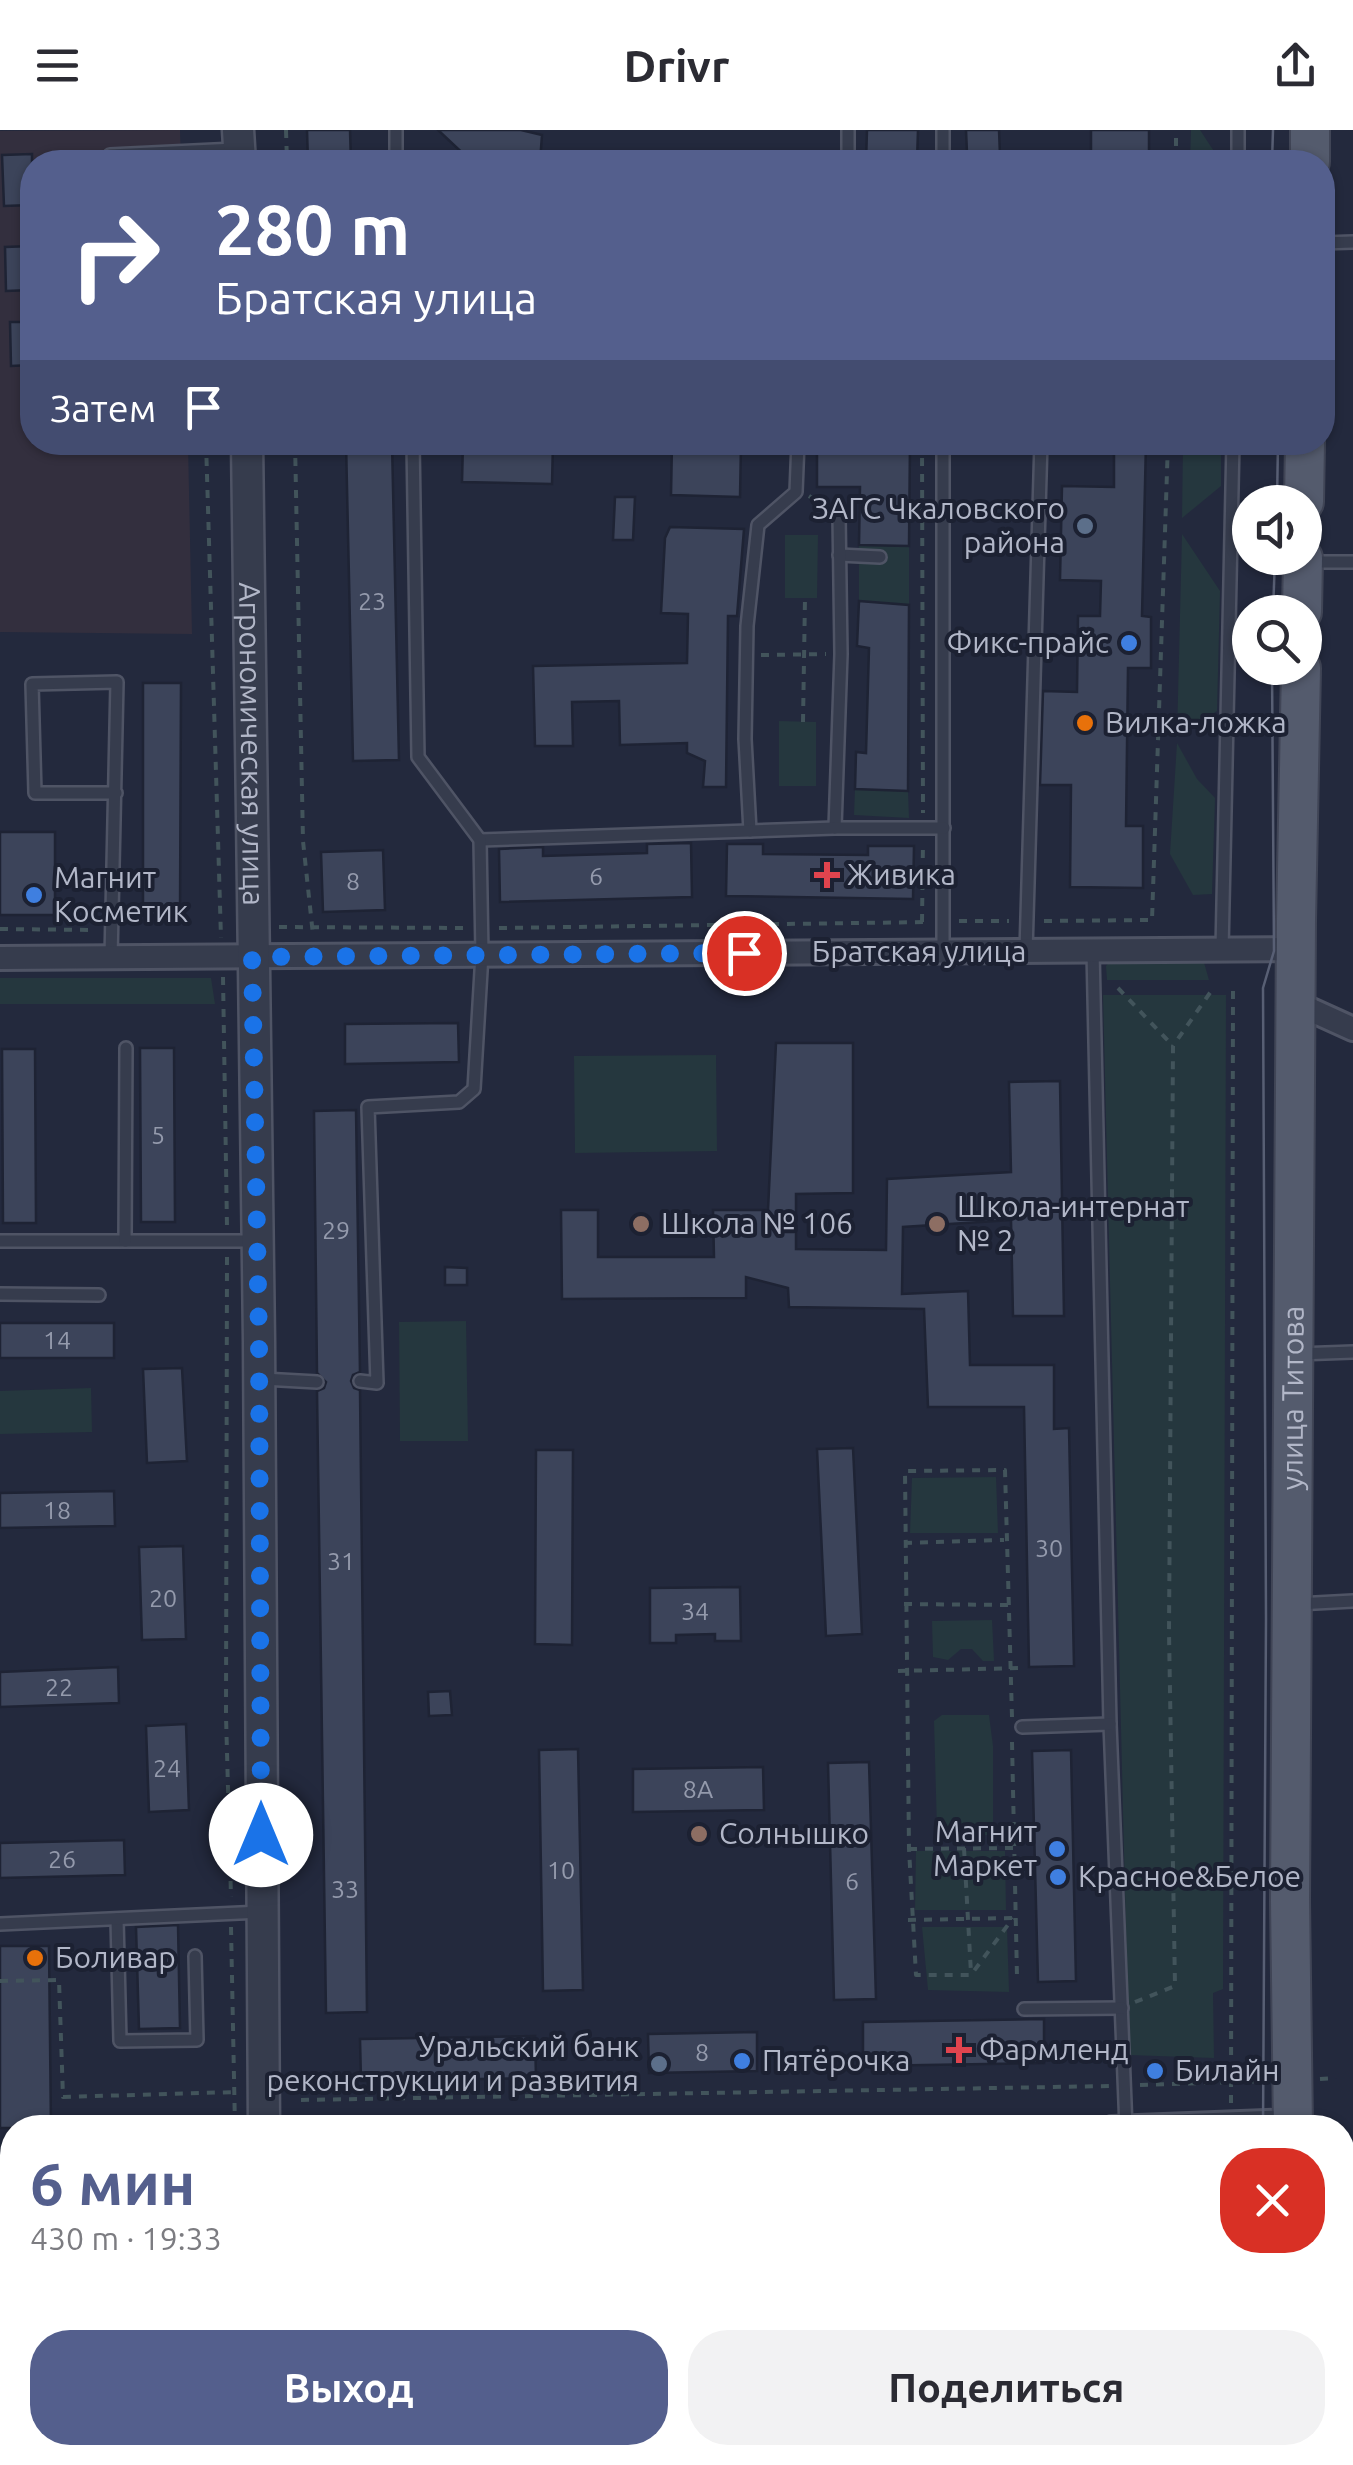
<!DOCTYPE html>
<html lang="ru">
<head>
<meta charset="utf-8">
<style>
	body { margin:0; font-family:Ubuntu,sans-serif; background:#f2f2f3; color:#2b2b33; height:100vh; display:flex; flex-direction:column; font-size:38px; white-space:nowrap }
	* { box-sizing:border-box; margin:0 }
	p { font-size:32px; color:#7c7c81 }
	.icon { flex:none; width:55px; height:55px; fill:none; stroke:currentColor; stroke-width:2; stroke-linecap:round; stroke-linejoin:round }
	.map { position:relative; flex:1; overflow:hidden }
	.side { position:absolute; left:0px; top:1985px; width:1355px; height:350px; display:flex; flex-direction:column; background:#fff; border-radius:40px 40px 0 0; box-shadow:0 2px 8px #0004 }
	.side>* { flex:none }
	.top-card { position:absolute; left:20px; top:20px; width:1315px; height:305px; border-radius:40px; box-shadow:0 2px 8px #0004; background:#545f8d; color:#fff; overflow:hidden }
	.buttons { position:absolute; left:1232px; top:355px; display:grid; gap:20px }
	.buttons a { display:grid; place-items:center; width:90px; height:90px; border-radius:50%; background:#fff; box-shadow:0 2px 8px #0004; font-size:50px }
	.pin { position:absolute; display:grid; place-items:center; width:85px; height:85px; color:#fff; margin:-42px; border:5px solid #fff; border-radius:50%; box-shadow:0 2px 10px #0007 }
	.me { position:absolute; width:110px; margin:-55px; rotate:0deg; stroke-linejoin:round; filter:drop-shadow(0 0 8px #0008) }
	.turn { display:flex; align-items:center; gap:35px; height:210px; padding:0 30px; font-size:45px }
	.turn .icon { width:130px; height:130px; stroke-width:2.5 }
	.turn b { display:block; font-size:70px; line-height:85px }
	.then { display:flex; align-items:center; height:95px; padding:0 30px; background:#0003; gap:20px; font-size:38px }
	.round { display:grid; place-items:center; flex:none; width:105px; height:105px; border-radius:40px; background:#f2f2f3 }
	.summary { display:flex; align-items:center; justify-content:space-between; height:170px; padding:0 30px }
	h1 { font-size:60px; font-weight:700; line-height:75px; color:#545f8d }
	.primary-button { display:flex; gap:20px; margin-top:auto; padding:20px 30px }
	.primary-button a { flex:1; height:115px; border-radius:40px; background:#545f8d; color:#fff; font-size:40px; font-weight:700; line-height:115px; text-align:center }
	.primary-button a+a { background:#f2f2f3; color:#2b2b33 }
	header { display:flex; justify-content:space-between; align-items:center; height:130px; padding:0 30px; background:#fff; font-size:45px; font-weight:700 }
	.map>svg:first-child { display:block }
	.medical { fill:#332f3e }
	.green { fill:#25373e }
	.building { fill:#3c445a; stroke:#1e2334; stroke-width:2.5 }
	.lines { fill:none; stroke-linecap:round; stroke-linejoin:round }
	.service-casing { stroke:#4f5465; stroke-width:16 }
	.minor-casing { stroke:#4f5465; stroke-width:28 }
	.tertiary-casing { stroke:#4f5465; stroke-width:35 }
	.primary-casing { stroke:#404556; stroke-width:42 }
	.path { stroke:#42545b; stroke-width:4; stroke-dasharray:8 8; stroke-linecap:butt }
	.service { stroke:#363c4d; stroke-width:11 }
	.minor { stroke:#363c4d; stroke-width:22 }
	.tertiary { stroke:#363c4d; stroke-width:30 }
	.primary { stroke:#545b6d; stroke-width:38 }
	.tram { stroke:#585f74; stroke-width:2.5 }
	.route { stroke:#1a73e8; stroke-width:18; stroke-dasharray:0 32.4 }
	.service-dot { fill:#5c6f8a; stroke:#1c2132; stroke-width:4 }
	.shop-dot { fill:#3f7fe0; stroke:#1c2132; stroke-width:4 }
	.food-dot { fill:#e8710a; stroke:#1c2132; stroke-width:4 }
	.health-dot { fill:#e0444e; stroke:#1c2132; stroke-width:4 }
	.education-dot { fill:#8d6e63; stroke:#1c2132; stroke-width:4 }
	.labels { text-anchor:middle; stroke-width:8; stroke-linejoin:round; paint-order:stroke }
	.number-label { font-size:25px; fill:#949aac }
	.poi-label { font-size:30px; fill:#b2b7c8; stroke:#1c2132; text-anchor:start }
	.street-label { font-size:30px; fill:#b2b7c8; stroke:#1c2132 }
</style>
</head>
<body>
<header><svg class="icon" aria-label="menu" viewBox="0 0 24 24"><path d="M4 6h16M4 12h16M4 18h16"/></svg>Drivr<svg class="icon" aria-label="share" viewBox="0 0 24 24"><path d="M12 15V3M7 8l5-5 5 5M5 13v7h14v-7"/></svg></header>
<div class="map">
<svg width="1353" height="2335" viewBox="0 0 1353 2335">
	<rect width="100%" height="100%" fill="#23293d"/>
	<path class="medical" d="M180 0 181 32H32V312L188 313 192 504 0 502V1Z"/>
	<g class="green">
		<path d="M1191 0H1200L1221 32H1190Z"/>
		<path d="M1183 313H1221V356L1182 388Z"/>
		<path d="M1182 404 1220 461 1217 581 1177 607Z"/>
		<path d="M785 405H818L817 468H785Z"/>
		<path d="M859 415 909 416V475L859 471Z"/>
		<path d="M779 591 816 592V656H779Z"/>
		<path d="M1177 613 1197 649 1215 668 1212 764 1193 765 1170 724Z"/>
		<path d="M855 659 908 661 909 688 854 685Z"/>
		<path d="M1114 827 1203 829 1209 850H1107L1106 836Z"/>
		<path d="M0 848H211L215 874H0Z"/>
		<path d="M1103 865H1226L1223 1859 1213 1863 1214 1928 1129 1925Z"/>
		<path d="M716 925 717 1021 575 1023 574 926Z"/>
		<path d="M466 1191 468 1311H400L399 1192Z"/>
		<path d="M91 1258 92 1302 0 1304V1261Z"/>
		<path d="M996 1347 998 1403H910L912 1348Z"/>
		<path d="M992 1490 994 1531H983L972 1519H961L948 1530 933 1527 932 1491Z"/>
		<path d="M942 1585H989L993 1616V1699L988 1705 945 1708 937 1700 934 1591Z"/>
		<path d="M916 1721H1005L1006 1780H915Z"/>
		<path d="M922 1797H1007L1009 1862 928 1860Z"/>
		<path d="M919 2323H1009L1010 2335H919Z"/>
	</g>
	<g class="building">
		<path d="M307 0H350L351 32H308Z"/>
		<path d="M438 0H521L542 5 540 32H472Z"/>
		<path d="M867 0H918L917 32H866Z"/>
		<path d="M966 0H999L1000 25 967 23Z"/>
		<rect x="1091" y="0" width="58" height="32"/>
		<path d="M32 24V75L4 76 2 25Z"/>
		<path d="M32 116V160L6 161 5 117Z"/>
		<path d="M10 192H32V235L11 236Z"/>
		<path d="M346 312H392L399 630 353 631Z"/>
		<path d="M463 312H553L552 354 462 352Z"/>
		<path d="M817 312H910L909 416 859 415 860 357H817Z"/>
		<path d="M1114 312H1146L1142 486 1151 487V538H1128L1126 696H1143V758L1070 757 1071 655H1040L1043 561 1077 562 1078 486H1100L1101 451 1060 450 1062 356 1114 357Z"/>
		<path d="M672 313 741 315 740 367 671 365Z"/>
		<path d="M615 367H635L633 410H613Z"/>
		<path d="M670 397 744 399 737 486H728L726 657H703L705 631 687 623V613L620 615 619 571 572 572 573 616H535L533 536 687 533 688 484 661 483 665 408Z"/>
		<path d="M859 471 909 475 908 661 855 659 856 622 866 623 869 518 857 516Z"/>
		<path d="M143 553H181L180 785H143Z"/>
		<rect x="0" y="702" width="55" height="83"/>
		<path d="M691 713 692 767 500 772 499 719 543 717V726L647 723V714Z"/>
		<path d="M727 714H763V724L868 725V716H914L913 769 726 766Z"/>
		<path d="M383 720 385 780 323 782 321 722Z"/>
		<path d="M458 893 459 932 345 934V894Z"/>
		<path d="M776 913H853V1063L796 1064V1119L886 1120 887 1049 1011 1042 1009 952 1060 951 1064 1186H1013L1011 1090 903 1097 902 1164 968 1161 970 1235H1054V1299L1069 1298 1074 1536 1029 1537 1024 1277H928L924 1179 789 1177 788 1158 746 1147V1168L562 1169 561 1080H598V1127H714L713 1080H768Z"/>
		<path d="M140 918H174L175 1092H141Z"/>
		<path d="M2 919H35L36 1093H3Z"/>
		<path d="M356 980 360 1242 353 1245 351 1251 354 1258 360 1260 367 1882 326 1883 317 1261 324 1258 326 1252 317 1243 314 981Z"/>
		<path d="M445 1137 467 1138V1155H445Z"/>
		<rect x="0" y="1193" width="114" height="35"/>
		<path d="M182 1238 187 1331 147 1333 143 1239Z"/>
		<path d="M853 1318 862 1504 826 1506 817 1319Z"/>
		<path d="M536 1320H573L572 1515 535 1514Z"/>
		<path d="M114 1361 115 1396 0 1398V1363Z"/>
		<path d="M183 1416 186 1509 142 1510 139 1417Z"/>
		<path d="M740 1457 741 1511H715V1504L676 1505V1513H650V1458Z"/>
		<path d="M118 1537 119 1573 0 1577V1542Z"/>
		<path d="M450 1561 452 1585 429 1586 428 1562Z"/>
		<path d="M186 1594 189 1680 149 1682 146 1596Z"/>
		<path d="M578 1619 583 1860 543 1861 539 1620Z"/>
		<path d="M1071 1620 1076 1851 1038 1852 1032 1621Z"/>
		<path d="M869 1632 876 1869 834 1870 828 1633Z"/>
		<path d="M763 1637 764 1680 633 1682V1639Z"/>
		<path d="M124 1710 125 1745 0 1748V1713Z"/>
		<path d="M178 1795 180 1898 139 1899 136 1797Z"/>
		<path d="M0 1816H49L51 1998H0Z"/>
		<path d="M1044 1889V1933L863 1936V1892Z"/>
		<path d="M757 1902V1941L649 1943 648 1904Z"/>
		<path d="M535 1906 536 1948 361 1951 360 1909Z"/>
	</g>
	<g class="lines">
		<g class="service-casing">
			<g id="service">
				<path d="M110 25 235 19"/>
				<path d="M396 32V0"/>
				<path d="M848 32V0"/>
				<path d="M943 32V0"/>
				<path d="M1238 32V0"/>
				<path d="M1322 113 1353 112"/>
				<path d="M943 312V822"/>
				<path d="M839 425 880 427"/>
				<path d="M1307 432H1353"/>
				<path d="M835 698 841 524 839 385"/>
				<path d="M750 701 745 609 747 496 758 395 796 362 798 312"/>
				<path d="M480 710 835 698H944"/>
				<path d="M1222 820 1233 312"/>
				<path d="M1026 821 1041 312"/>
				<path d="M1093 821 1110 1594 1126 1998"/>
				<path d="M111 828 117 552 32 554 35 663H116"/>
				<path d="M0 1111H256"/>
				<path d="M125 1111 126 918"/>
				<path d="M0 1164 99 1165"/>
				<path d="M1298 1224 1353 1222"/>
				<path d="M263 1249 317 1252"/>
				<path d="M360 1251 377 1253 368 977 459 972 474 959 482 824 480 710 418 627 413 312"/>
				<path d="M1297 1474 1353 1471"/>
				<path d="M1022 1597 1110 1594"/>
				<path d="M117 1789 120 1911 197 1910 195 1826"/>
				<path d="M0 1794 261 1782"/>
				<path d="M1024 1879 1122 1878"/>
				<path d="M0 2218 12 2220"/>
				<path d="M161 2322V2335"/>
				<path d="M1021 2322V2335"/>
				<path d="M1139 2322V2335"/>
			</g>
		</g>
		<g class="minor-casing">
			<g id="minor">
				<path d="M0 828 1297 819"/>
				<path d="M1298 874 1353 899"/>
				<path d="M1112 1998 1293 1991"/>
			</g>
		</g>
		<g class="tertiary-casing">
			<g id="tertiary">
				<path d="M238 0 240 32"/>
				<path id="s1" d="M247 312 259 1211 264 1998"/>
				<path d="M269 2322V2335"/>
			</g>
		</g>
		<g class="primary-casing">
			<g id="primary">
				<path d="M1310 32V0"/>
				<path d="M1304 372 1305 312"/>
				<path d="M1302 482 1303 428"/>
				<path id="s2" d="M1293 1998 1290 1771 1296 791 1301 538"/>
				<path d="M1291 2335V2322"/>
			</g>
		</g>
		<g class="path">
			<path d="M286 0 287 32"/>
			<path d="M1176 32V0"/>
			<path d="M206 312 221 808"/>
			<path d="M295 312 303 711 313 805"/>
			<path d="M922 312 923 683"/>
			<path d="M809 366 826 377"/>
			<path d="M761 525 826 524"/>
			<path d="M803 592 805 468"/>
			<path d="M959 791H1009"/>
			<path d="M1044 791 1152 790 1168 312"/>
			<path d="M922 792 923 712"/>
			<path d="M279 797 464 798"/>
			<path d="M499 798 929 792"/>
			<path d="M0 799 95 800"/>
			<path d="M223 847 227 1097"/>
			<path d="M1118 858 1173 916"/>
			<path d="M227 1127 226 1586 231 1767"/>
			<path d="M904 1413 1004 1410"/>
			<path d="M904 1474 1009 1475"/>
			<path d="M898 1541 1021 1538"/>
			<path d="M1012 1587 1005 1340 905 1341 909 1719 916 1845H971L1013 1788"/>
			<path d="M1012 1612 1017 1847"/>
			<path d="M964 1718 971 1843"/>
			<path d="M909 1719 1014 1718"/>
			<path d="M908 1790 1013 1788"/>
			<path d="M231 1797 235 1998"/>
			<path d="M0 1851 59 1850 63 1967 236 1962"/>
			<path d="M1135 1872 1175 1856 1169 1502 1173 916 1214 857"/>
			<path d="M1320 1949 1336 1948"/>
			<path d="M1140 1955 1266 1951"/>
			<path d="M301 1970 1111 1956"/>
			<path d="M1231 1973 1233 857"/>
			<path d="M237 2322V2335"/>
			<path d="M1181 2322V2335"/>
		</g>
		<use href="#service" class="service"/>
		<use href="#minor" class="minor"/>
		<use href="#tertiary" class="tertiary"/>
		<use href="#primary" class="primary"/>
		<g class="tram">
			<path d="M1272 32 1273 0"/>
			<path d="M1277 372 1278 312"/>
			<path d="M1273 482 1275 428"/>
			<path d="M1263 1998 1266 1488 1263 858 1274 821 1272 538"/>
			<path d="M1264 2335V2322"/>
		</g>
	</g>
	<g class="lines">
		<path class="route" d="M261 1705 259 1211 252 827 744 823"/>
	</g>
	<g class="service-dot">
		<circle cx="1085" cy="396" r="10"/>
		<circle cx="659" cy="1934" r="10"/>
	</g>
	<g class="shop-dot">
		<circle cx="1129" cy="513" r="10"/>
		<circle cx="34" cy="765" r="10"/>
		<circle cx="1057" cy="1719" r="10"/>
		<circle cx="1058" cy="1747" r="10"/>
		<circle cx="742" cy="1931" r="10"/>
		<circle cx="1155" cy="1941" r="10"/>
	</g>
	<g class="food-dot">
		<circle cx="1085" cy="593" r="10"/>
		<circle cx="35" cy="1828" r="10"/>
	</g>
	<g class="health-dot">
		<path d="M822 730h10v10h10v10h-10v10h-10v-10h-10v-10h10z"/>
		<path d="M954 1905h10v10h10v10h-10v10h-10v-10h-10v-10h10z"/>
	</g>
	<g class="education-dot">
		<circle cx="641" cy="1094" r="10"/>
		<circle cx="937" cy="1094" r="10"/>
		<circle cx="699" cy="1704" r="10"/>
	</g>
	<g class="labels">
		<g class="number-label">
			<text x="372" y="480">23</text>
			<text x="596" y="755">6</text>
			<text x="353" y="760">8</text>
			<text x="158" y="1014">5</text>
			<text x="336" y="1109">29</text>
			<text x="57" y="1219">14</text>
			<text x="57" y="1389">18</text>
			<text x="1049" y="1427">30</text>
			<text x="341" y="1440">31</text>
			<text x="163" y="1477">20</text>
			<text x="695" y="1490">34</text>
			<text x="59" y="1566">22</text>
			<text x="167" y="1647">24</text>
			<text x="698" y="1668">8А</text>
			<text x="62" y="1738">26</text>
			<text x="561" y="1749">10</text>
			<text x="852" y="1760">6</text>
			<text x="345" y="1768">33</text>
			<text x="702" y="1931">8</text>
		</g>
		<g class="poi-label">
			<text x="1065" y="389" text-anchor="end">ЗАГС Чкаловского<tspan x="1065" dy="34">района</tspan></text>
			<text x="1109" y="523" text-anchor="end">Фикс-прайс</text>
			<text x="1105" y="603">Вилка-ложка</text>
			<text x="847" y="755">Живика</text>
			<text x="54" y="758">Магнит<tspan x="54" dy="34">Косметик</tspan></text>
			<text x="957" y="1087">Школа-интернат<tspan x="957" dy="34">№ 2</tspan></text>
			<text x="661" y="1104">Школа № 106</text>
			<text x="1037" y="1712" text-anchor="end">Магнит<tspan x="1037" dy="34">Маркет</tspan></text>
			<text x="719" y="1714">Солнышко</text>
			<text x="1078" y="1757">Красное&amp;Белое</text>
			<text x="55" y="1838">Боливар</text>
			<text x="639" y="1927" text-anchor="end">Уральский банк<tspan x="639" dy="34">реконструкции и развития</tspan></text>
			<text x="979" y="1930">Фармленд</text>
			<text x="762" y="1941">Пятёрочка</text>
			<text x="1175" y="1951">Билайн</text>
		</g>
		<g class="street-label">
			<text dy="10" stroke="none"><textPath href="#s1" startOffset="302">Агрономическая улица</textPath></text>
			<text x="919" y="832">Братская улица</text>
			<text dy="10" stroke="none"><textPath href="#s2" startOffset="730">улица Титова</textPath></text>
		</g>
	</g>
</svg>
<div class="buttons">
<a><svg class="icon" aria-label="sound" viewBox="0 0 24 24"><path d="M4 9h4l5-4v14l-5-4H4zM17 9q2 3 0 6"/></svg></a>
<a><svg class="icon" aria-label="search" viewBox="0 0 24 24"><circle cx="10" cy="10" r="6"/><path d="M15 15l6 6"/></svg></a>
</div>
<div class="pin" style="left:744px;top:823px;background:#d93025"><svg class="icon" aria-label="arrive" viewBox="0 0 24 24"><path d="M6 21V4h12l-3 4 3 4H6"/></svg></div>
<svg class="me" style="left:261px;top:1705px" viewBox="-20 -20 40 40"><circle r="19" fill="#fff"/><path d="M0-13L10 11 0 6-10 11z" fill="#1a73e8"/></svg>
<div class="top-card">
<div class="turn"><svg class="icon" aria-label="right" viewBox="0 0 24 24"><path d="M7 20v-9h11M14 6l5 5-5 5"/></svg><div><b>280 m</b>Братская улица</div></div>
<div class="then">Затем<svg class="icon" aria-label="arrive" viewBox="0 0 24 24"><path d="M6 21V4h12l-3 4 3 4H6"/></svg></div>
</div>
<section class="side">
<div class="summary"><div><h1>6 мин</h1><p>430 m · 19:33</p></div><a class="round" style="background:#d93025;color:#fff"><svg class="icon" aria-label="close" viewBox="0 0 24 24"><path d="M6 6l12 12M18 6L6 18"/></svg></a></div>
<div class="primary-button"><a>Выход</a><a>Поделиться</a></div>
</section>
</div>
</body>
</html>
